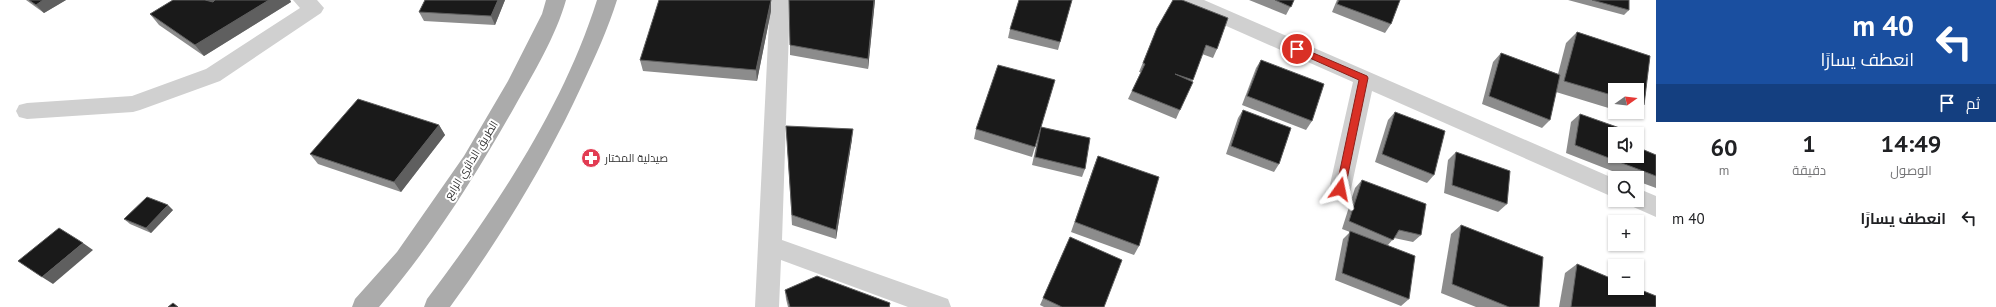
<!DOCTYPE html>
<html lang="ar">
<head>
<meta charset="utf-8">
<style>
	body { margin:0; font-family:"PT Sans",Cairo,sans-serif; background:#f6f6f6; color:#202124; direction:rtl; height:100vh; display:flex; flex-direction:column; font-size:15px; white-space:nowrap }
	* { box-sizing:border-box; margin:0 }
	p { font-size:13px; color:#757577 }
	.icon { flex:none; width:22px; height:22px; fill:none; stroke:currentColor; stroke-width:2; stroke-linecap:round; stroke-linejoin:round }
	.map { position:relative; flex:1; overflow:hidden; direction:ltr }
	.drawer { display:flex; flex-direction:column; background:#fff; width:340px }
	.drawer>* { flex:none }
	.top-card { background:#1a4fa0; color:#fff; overflow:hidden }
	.needle { width:26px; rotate:76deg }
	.fabs { position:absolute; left:1608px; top:83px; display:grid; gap:8px }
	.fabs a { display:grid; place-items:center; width:36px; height:36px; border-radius:0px; background:#fff; box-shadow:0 1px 3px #0004; font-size:20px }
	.pin { position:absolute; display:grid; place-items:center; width:34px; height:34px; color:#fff; margin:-17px; border:2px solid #fff; border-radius:50%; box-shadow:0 1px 4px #0007 }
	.me { position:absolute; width:44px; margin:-22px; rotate:12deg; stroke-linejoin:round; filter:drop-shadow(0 0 3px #0008) }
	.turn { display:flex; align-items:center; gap:14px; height:84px; padding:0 16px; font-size:18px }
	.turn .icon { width:52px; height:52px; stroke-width:2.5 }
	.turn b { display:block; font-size:28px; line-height:34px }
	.then { display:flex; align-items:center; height:38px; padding:0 16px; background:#0003; gap:8px; font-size:15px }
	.eta { display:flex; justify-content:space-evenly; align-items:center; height:68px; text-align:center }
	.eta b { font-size:24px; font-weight:600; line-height:28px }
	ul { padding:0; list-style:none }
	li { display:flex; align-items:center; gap:12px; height:56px; padding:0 16px }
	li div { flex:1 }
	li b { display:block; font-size:15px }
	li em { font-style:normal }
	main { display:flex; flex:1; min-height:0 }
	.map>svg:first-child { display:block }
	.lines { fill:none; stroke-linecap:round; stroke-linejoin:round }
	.street { fill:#d0d0d0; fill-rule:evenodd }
	.primary { fill:#ababab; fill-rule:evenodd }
	.wall { fill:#8c8c8c }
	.shaded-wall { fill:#5f5f5f }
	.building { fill:#1a1a1a; stroke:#5f5f5f }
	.route { fill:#d93025; stroke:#8d1f18 }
	.labels { text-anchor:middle; stroke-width:4; stroke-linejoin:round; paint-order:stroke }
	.poi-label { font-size:11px; fill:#333; stroke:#fff; text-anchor:start }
	.street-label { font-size:11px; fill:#333; stroke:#fff }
</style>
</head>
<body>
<main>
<section class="drawer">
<div class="top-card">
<div class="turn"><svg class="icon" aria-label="left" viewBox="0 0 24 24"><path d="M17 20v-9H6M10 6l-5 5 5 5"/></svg><div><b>40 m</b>انعطف يسارًا</div></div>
<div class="then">ثم<svg class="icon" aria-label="arrive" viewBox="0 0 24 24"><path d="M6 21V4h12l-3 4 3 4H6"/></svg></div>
</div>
<div class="eta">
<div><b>14:49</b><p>الوصول</p></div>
<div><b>1</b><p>دقيقة</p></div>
<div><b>60</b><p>m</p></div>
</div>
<ul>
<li><svg class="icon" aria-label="left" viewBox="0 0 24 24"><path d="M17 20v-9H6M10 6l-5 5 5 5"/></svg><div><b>انعطف يسارًا</b></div><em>40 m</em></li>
</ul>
</section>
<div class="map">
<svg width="1656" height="307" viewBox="0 0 1656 307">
	<rect width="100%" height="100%" fill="#fff"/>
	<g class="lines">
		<g class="street">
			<path d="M293 0H317L324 8 321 13 220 81 140 110 133 112 27 119 19 117 16 111 19 105 27 103 132 96 206 69 300 8Z"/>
			<path d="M770 0H790L782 240 948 299 951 307H908L781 260 779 307H755Z"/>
			<path d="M1176 0H1204L1615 179V198L1372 91 1351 189 1348 196 1340 198 1332 196 1329 189 1353 82 1179 5Z"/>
			<path d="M1637 188 1656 196V217L1629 205 1627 200H1637Z"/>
		</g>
		<g class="primary">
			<path d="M546 0H566C556 36 533 74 515 106 475 177 432 245 379 307H352L355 299 397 252 464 156 508 81 542 14Z"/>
			<path d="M597 0H617C608 29 595 57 582 85 546 163 501 237 450 307H424L427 299C495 209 563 108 597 0Z"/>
		</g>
	</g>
	<g class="wall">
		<path d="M26 0H66L44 13Z"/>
		<path d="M173 0H290L291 2 204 56 159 25 150 14Z"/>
		<path d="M425 0H505L495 25 424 21 419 12Z"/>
		<path d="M771 0V11L757 81 643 71 640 60Z"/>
		<path d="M875 0 868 69 790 55V45Z"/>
		<path d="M1072 0 1058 50 1008 38 1010 29Z"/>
		<path d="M1249 0H1294L1286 15Z"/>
		<path d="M1337 0H1400L1391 24 1385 33 1332 12Z"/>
		<path d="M1568 0H1629V10L1624 15Z"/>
		<path d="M1157 28 1217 49 1213 58 1202 54 1192 82 1180 110 1176 119 1128 99 1141 72H1139Z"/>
		<path d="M1577 32 1650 56 1644 105 1637 111V90H1615V110L1556 92 1550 120 1542 128 1482 104 1493 62 1501 53 1558 74 1566 43Z"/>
		<path d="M1261 60 1312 121 1306 130 1242 105 1256 68Z"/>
		<path d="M1243 110 1279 164 1274 172 1226 154 1238 118Z"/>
		<path d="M1395 112 1434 175 1427 183 1375 162 1388 120Z"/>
		<path d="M1621 112H1636L1632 115Z"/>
		<path d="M1580 114 1615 156 1656 155V188L1637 181V178H1630L1566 153 1571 122Z"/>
		<path d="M439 125 445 135 401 192 318 164 310 154Z"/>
		<path d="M786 126 852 139 836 239 792 225Z"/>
		<path d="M1041 127 1085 169 1082 177 1032 165 1038 137 1032 157 974 139 976 129Z"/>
		<path d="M1456 152 1507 204 1498 212 1444 193 1448 160Z"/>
		<path d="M1098 156 1139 246 1134 255 1071 232 1094 166Z"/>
		<path d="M1362 180 1421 235 1413 242 1394 238 1388 245 1409 299 1401 306 1335 280 1343 239 1350 232 1342 229 1355 188Z"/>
		<path d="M173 210 151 233 130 224 124 219Z"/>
		<path d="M1461 225 1539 307H1476L1441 293 1451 234Z"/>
		<path d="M1070 237 1104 307H1044L1040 305Z"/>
		<path d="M1577 264 1656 307H1559L1565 273Z"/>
		<path d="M785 290 890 303V307H788L786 299Z"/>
	</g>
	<g class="shaded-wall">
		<path d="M43 0H66L44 13 36 5Z"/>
		<path d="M208 0H221L207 8 203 3Z"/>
		<path d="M269 0H290L291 2 204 56 195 45Z"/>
		<path d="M498 0H505L495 25 491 16Z"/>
		<path d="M771 0V11L757 81 756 70Z"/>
		<path d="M874 0H875L868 69V59Z"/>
		<path d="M439 125 445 135 401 192 394 182Z"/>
		<path d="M853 129 852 139 836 239V230Z"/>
		<path d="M168 205 173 210 151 233 146 228Z"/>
		<path d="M83 243 93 250 53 284 42 277Z"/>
	</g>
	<g class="building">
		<path d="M29 0H43L36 5Z"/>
		<path d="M173 0H205L213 2 215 0H269L195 45 150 14Z"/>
		<path d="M425 0H498L491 16 419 12Z"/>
		<path d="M659 0H771L756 70 640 60Z"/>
		<path d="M789 0H874L868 59 790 45Z"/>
		<path d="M1019 0H1072L1060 42 1010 29Z"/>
		<path d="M1173 0H1182L1228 18 1217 49 1206 45 1193 80 1175 74 1193 82 1180 110 1132 91 1145 64 1143 63 1157 28Z"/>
		<path d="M1275 0H1294L1291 7Z"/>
		<path d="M1339 0H1400L1391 24 1337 4Z"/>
		<path d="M1592 0H1629V10Z"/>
		<path d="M1577 32 1650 56 1644 105 1637 103V90H1615V96L1564 81Z"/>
		<path d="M1501 53 1560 75 1550 120 1489 96Z"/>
		<path d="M1261 60 1324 84 1312 121 1247 96Z"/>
		<path d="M998 65 1055 80 1035 147 976 129Z"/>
		<path d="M358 99 439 125 394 182 310 154Z"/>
		<path d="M1243 110 1291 128 1279 164 1231 146Z"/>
		<path d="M1395 112 1445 131 1434 175 1382 154Z"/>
		<path d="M1580 114 1631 132V134H1615V156H1637V147L1656 155V176L1575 145Z"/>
		<path d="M786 126 853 129 836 230 792 215Z"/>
		<path d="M1041 127 1090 138 1085 169 1035 157Z"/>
		<path d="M1456 152 1510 171 1507 204 1452 185Z"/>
		<path d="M1098 156 1159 177 1139 246 1075 222Z"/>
		<path d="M1362 180 1426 204 1421 235 1399 230 1393 240 1349 221Z"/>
		<path d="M147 197 168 205 146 228 124 219Z"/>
		<path d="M1461 225 1543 257 1539 307H1509L1452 284Z"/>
		<path d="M59 228 83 243 42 277 18 261Z"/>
		<path d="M1350 231 1415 256 1409 299 1342 273Z"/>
		<path d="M1070 237 1122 260 1104 307H1062L1043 298Z"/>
		<path d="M1577 264 1615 280V288H1636L1656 296V307H1571Z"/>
		<path d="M817 276 890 303 889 307H790L785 290Z"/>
		<path d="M173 303 178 307H168Z"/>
	</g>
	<path class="route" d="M1297 46 1367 76 1368 78 1345 189 1340 193 1336 189 1359 80 1294 51V47Z"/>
	<defs>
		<g id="pharmacy-disc" transform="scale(1)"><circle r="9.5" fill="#e23c53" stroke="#fff"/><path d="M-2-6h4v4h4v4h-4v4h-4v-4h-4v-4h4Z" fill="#fff"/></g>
	</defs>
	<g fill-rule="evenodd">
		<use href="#pharmacy-disc" x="591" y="158"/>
	</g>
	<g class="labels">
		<g class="poi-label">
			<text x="605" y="162">صيدلية المختار</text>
		</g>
		<g class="street-label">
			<text transform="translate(471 160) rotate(-58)" y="4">الطريق الدائري الرابع</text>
		</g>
	</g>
</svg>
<div class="fabs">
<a><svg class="needle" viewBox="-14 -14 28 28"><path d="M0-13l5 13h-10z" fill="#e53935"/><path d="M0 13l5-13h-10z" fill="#757577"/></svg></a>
<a><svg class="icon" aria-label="sound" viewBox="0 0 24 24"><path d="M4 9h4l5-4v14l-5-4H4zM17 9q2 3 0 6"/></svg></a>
<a><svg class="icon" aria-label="search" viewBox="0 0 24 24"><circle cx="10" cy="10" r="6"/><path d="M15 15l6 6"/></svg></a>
<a>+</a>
<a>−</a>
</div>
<div class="pin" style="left:1297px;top:49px;background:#d93025"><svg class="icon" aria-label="arrive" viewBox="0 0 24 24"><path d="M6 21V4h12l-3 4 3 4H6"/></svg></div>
<svg class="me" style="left:1340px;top:189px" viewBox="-20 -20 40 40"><path d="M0-17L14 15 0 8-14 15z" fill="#d93025" stroke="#fff" stroke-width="4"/></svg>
</div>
</main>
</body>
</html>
